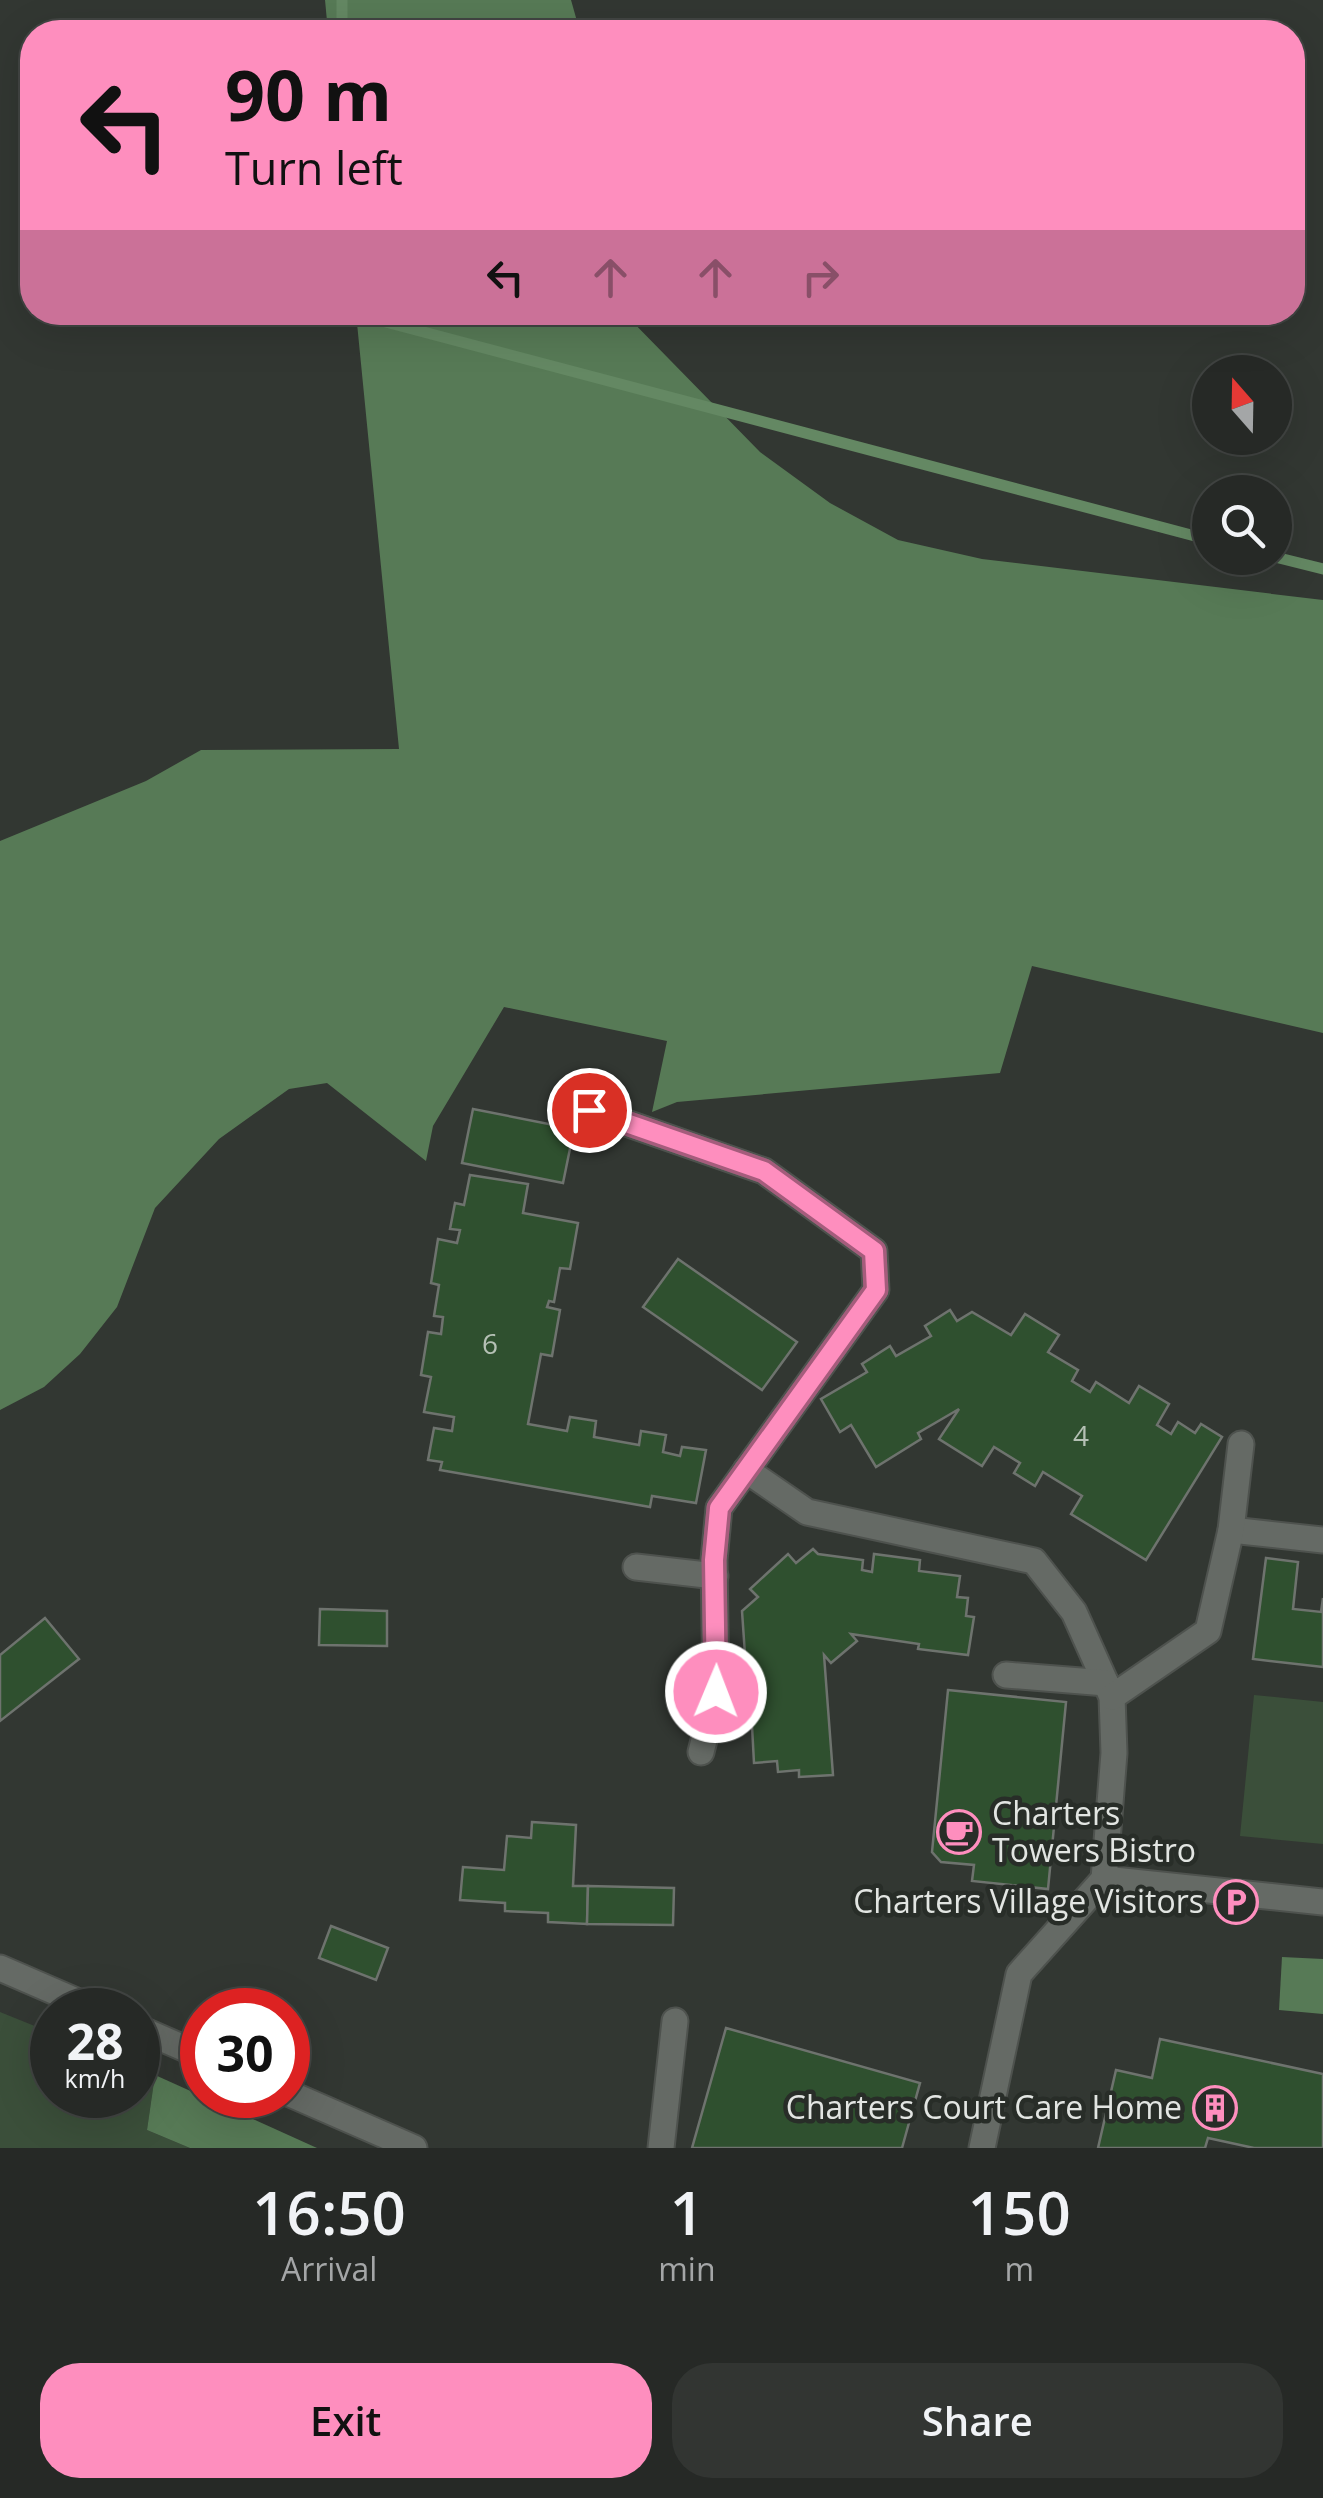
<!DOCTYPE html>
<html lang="en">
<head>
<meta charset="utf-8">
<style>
	body { margin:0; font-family:"Open Sans",sans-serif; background:#323532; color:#f1f3f6; height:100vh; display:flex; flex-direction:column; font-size:38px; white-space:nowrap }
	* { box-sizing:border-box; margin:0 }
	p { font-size:32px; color:#a4a6a7 }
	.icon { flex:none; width:55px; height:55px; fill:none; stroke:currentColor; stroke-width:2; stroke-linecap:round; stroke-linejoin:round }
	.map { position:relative; height:2148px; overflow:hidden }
	.drawer { display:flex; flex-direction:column; background:#262926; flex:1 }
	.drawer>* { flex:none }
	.guide { position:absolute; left:20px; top:20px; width:1285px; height:305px; border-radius:40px; box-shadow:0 10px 40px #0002,0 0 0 2px #424543; background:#fe8ebe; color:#111; overflow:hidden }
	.needle { width:65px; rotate:340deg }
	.tools { position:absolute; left:1192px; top:355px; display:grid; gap:20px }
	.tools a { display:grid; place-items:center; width:100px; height:100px; border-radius:50%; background:#262926; box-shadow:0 10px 40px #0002,0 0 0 2px #424543; font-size:50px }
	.speed { position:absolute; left:30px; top:1988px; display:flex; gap:20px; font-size:50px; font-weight:700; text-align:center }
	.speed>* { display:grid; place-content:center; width:130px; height:130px; border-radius:50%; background:#262926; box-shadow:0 10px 40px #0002,0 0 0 2px #424543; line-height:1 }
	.speed small { font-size:25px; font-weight:400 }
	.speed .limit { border:15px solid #d22; background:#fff; color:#111 }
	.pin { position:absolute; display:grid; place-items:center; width:85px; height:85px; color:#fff; margin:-42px; border:5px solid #fff; border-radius:50%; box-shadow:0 2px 10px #0007 }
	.me { position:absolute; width:110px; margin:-55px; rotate:1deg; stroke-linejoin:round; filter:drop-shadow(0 0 8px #0008) }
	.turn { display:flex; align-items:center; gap:35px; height:210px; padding:0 40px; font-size:45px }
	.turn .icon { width:130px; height:130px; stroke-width:2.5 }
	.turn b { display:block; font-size:70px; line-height:85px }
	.lanes { display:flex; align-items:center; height:95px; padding:0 40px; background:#0003; justify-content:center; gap:50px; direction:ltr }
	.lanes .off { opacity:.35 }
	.eta { display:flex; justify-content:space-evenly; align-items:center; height:170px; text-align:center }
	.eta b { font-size:60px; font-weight:600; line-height:70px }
	.cta { display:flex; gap:20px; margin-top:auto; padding:20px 40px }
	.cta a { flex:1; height:115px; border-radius:40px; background:#fe8ebe; color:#111; font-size:40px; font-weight:600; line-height:115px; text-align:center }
	.cta a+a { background:#323532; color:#f1f3f6 }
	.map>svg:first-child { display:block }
	.green { fill:#3b4f3a }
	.forest { fill:#577a56 }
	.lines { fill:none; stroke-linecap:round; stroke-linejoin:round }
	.stream { stroke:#648863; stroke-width:11 }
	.building { fill:#2f502f; stroke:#6e736e; stroke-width:2.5 }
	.minor-casing { stroke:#4e524e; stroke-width:29 }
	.minor { stroke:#656a65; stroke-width:25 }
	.route-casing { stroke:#a55c7c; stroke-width:25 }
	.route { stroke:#fe8ebe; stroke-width:18 }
	.labels { text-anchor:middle; stroke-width:9; stroke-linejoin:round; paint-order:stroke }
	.number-label { font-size:28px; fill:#b5c0b5 }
	.poi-label { font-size:32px; fill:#e2e5e2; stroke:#282d28; text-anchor:end }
</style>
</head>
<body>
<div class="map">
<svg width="1323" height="2148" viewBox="0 0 1323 2148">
	<rect width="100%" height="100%" fill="#323732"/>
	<g class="green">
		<path d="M1254 1695 1323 1702V1844L1240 1836Z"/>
		<path d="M0 2012 52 2033V2095H138V2067L155 2075 147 2130 190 2148H0Z"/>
	</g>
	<g class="forest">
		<path d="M325 0H571L580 32H328Z"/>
		<path d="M356 313H624L760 452 830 503 898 540 982 559 1323 600V1033L1032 966 1000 1073 677 1102 652 1112 667 1041 504 1007 433 1126 426 1161 327 1083 289 1089 219 1139 155 1208 117 1307 80 1354 44 1387 0 1410V841L146 781 201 750 399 749Z"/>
		<path d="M1282 1957 1323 1959V2014L1279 2010Z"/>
		<path d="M155 2075 317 2148H190L147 2130Z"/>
	</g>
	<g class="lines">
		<g class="stream">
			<path d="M342 32V0"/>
			<path d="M348 312 1210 540"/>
			<path d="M1275 557 1323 569"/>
		</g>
	</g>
	<g class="building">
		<path d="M473 1109 574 1129 563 1183 462 1163Z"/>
		<path d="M470 1175 528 1184 523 1213 578 1223 570 1269 560 1268 554 1302 549 1301 547 1307 560 1310 552 1356 541 1354 528 1424 567 1431 570 1417 596 1421 594 1437 639 1445 641 1431 666 1435 663 1452 680 1456 682 1447 706 1450 696 1503 652 1496 650 1507 440 1470 442 1462 428 1460 434 1428 452 1431 454 1417 424 1412 431 1377 421 1375 428 1332 441 1334 443 1317 434 1316 439 1285 431 1283 438 1239 457 1243 460 1230 450 1229 455 1203 464 1205Z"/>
		<path d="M678 1259 797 1342 762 1390 643 1307Z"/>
		<path d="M950 1310 957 1321 972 1312 1011 1335 1025 1314 1059 1335 1048 1352 1078 1370 1072 1381 1090 1392 1096 1382 1129 1403 1139 1386 1169 1404 1157 1425 1171 1434 1178 1422 1195 1433 1201 1424 1222 1437 1146 1560 1071 1514 1082 1496 1043 1472 1035 1486 1014 1473 1020 1463 994 1447 982 1466 939 1439 959 1409 918 1433 921 1439 876 1467 851 1425 840 1432 821 1399 867 1372 862 1364 890 1346 896 1356 931 1336 925 1326Z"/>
		<path d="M813 1549 818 1554 863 1560 862 1570 872 1572 874 1554 920 1560 919 1571 960 1576 957 1597 968 1598 966 1616 974 1617 968 1655 918 1649 919 1644 851 1634 857 1641 831 1663 824 1655 833 1775 799 1777V1770L778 1772 777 1761 754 1763 752 1726 737 1727 734 1670 754 1669H746L742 1611 758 1597 750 1589 788 1554 796 1563Z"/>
		<path d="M1266 1558 1298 1562 1293 1609 1321 1612 1323 1598V1667L1253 1659Z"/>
		<path d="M320 1609 387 1611V1646L319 1645Z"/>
		<path d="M45 1618 79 1659 0 1721V1655Z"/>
		<path d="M948 1690 1066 1702 1048 1889 972 1881 974 1865 941 1862 932 1852Z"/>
		<path d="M532 1822 576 1825 573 1886H588L587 1924 548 1922V1913L505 1911V1903L460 1900 463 1867 504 1870 507 1836 531 1838Z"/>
		<path d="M588 1886 674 1888 673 1925 587 1924Z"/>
		<path d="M331 1926 388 1948 376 1980 319 1958Z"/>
		<path d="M726 2028 920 2083 902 2148H692Z"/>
		<path d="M1160 2039 1323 2074V2148H1254L1208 2138 1205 2148H1098L1116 2070 1152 2078Z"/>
	</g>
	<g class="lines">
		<g class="minor-casing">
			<g id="minor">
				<path d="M589 1110 764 1171 874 1251 876 1290 719 1508 714 1560 716 1692 701 1752"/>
				<path d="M746 1470 807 1512 1034 1561 1074 1612 1112 1697 1114 1753 1104 1879 1019 1974 982 2148"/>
				<path d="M1231 1530 1323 1540"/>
				<path d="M636 1567 715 1576"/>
				<path d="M1006 1675 1106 1683"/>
				<path d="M1112 1697 1208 1631 1231 1530 1241 1444"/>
				<path d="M1104 1879 1323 1902"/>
				<path d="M0 1968 97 2010"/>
				<path d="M138 2028 202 2056"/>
				<path d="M288 2093 414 2148"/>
				<path d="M661 2148 675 2021"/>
			</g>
		</g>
		<use href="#minor" class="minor"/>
	</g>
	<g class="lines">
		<g class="route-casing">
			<path id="route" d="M589 1110 764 1171 874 1251 876 1290 719 1508 714 1560 716 1692"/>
		</g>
		<use href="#route" class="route"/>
	</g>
	<defs>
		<g id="cafe-ring" transform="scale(2.25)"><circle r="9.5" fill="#282d28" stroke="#fe8ebe" stroke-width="1.5"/><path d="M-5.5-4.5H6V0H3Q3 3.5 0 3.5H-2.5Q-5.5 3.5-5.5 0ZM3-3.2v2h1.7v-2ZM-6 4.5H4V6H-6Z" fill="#fe8ebe"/></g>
		<g id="parking-ring" transform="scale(2.25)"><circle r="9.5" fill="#282d28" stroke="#fe8ebe" stroke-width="1.5"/><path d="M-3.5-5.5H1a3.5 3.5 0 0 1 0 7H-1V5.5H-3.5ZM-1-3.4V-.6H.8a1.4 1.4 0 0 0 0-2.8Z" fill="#fe8ebe"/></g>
		<g id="building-ring" transform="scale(2.25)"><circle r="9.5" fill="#282d28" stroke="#fe8ebe" stroke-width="1.5"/><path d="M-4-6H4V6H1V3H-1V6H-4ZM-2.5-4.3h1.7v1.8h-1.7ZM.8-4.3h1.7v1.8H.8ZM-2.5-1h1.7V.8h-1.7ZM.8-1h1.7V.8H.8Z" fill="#fe8ebe"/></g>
	</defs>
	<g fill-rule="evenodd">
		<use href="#cafe-ring" x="959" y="1832"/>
		<use href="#parking-ring" x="1236" y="1902"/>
		<use href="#building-ring" x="1215" y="2108"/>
	</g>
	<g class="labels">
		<g class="number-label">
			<text x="490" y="1354">6</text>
			<text x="1081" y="1446">4</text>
		</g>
		<g class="poi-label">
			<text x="992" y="1825" text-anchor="start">Charters<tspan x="992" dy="37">Towers Bistro</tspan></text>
			<text x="1204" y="1913">Charters Village Visitors</text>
			<text x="1182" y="2119">Charters Court Care Home</text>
		</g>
	</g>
</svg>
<div class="tools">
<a><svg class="needle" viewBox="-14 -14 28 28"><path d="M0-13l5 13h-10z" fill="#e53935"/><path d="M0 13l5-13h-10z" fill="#a4a6a7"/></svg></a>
<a><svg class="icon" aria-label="search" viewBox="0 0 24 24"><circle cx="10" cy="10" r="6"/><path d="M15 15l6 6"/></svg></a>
</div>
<div class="speed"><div>28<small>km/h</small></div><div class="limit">30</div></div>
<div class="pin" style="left:589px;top:1110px;background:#d93025"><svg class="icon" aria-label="arrive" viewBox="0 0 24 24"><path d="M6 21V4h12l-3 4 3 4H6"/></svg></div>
<svg class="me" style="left:716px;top:1692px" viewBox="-20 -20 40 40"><circle r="17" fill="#fe8ebe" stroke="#fff" stroke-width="3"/><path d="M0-11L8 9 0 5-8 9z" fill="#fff"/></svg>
<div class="guide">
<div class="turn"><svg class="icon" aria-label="left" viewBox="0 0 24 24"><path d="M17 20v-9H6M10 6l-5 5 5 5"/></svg><div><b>90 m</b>Turn left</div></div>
<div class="lanes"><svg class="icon" aria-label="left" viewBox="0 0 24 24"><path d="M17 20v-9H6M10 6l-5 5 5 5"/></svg><svg class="icon off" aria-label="ahead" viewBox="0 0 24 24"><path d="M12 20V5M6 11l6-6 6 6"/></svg><svg class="icon off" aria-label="ahead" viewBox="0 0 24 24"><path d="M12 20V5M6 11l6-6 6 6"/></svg><svg class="icon off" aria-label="right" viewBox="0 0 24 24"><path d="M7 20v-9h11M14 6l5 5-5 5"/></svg></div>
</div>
</div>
<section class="drawer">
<div class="eta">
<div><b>16:50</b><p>Arrival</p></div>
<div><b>1</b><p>min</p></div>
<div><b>150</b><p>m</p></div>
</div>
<div class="cta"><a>Exit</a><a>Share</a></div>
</section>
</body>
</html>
